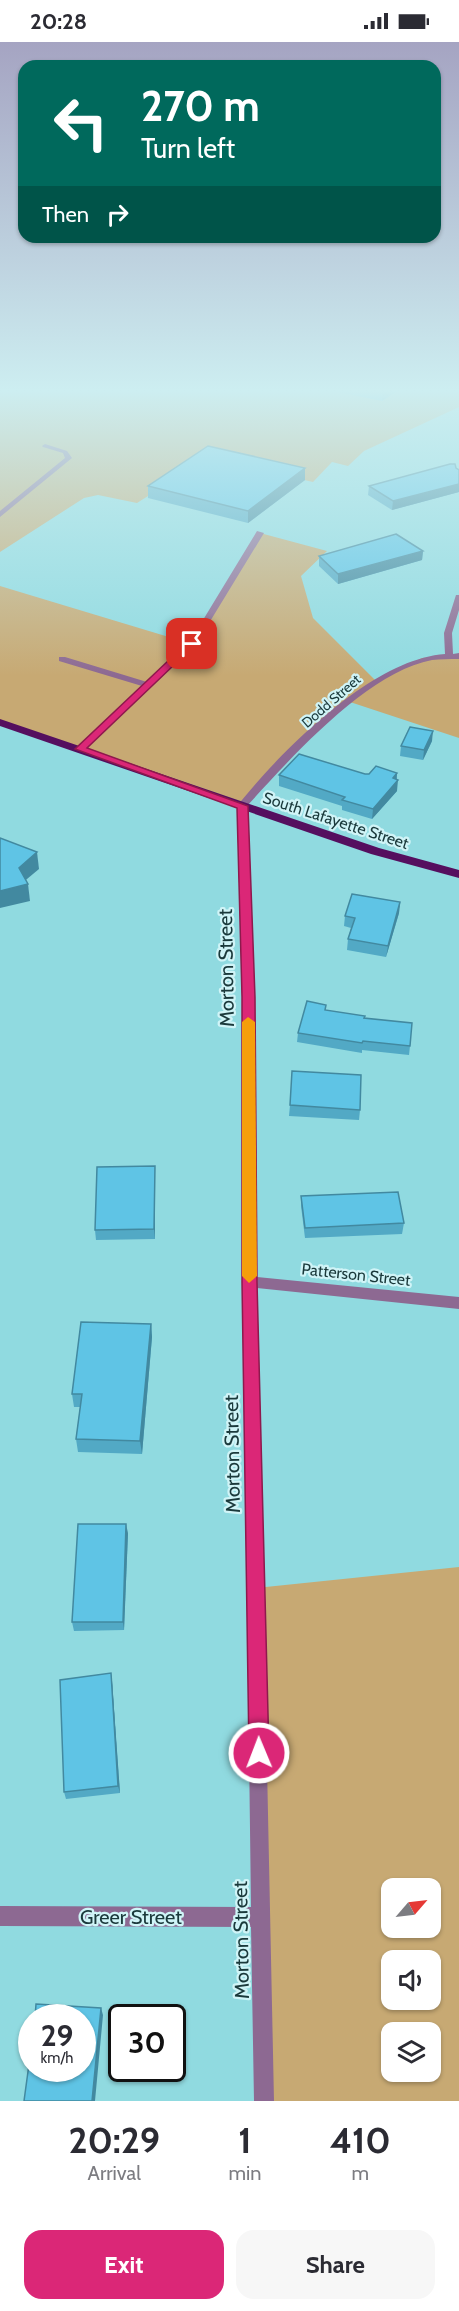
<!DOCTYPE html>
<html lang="en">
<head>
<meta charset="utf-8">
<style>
	body { margin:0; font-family:Cabin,sans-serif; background:#f7f7f7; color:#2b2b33; height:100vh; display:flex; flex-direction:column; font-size:22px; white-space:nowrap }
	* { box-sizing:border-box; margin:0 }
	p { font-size:20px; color:#7c7c81 }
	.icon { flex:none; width:33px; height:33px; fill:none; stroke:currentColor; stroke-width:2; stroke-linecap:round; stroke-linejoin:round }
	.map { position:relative; height:2059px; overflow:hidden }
	.side { display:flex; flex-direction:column; background:#fff; flex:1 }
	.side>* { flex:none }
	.hud { position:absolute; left:18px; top:18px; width:423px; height:183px; border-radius:18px; box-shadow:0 2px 4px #0004; background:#00695c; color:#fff; overflow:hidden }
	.needle { width:39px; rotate:62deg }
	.fabs { position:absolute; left:381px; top:1836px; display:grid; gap:12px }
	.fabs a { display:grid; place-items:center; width:60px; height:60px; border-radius:12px; background:#fff; box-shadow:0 2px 4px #0004; font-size:30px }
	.speed { position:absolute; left:18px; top:1962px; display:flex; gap:12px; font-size:30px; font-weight:700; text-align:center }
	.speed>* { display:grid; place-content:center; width:78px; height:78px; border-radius:50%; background:#fff; box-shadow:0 2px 4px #0004; line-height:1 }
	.speed small { font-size:15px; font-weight:400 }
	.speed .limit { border:3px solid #111; border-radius:9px; background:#fff; color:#111 }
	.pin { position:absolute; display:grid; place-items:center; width:51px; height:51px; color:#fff; margin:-26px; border-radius:12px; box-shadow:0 3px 9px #0006 }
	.me { position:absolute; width:66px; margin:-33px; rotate:359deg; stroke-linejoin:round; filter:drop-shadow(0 0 4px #0008) }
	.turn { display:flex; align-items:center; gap:21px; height:126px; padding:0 24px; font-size:27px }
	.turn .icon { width:78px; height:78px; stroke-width:2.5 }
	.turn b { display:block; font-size:42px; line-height:51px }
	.then { display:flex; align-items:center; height:57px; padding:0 24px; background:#0003; gap:12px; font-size:22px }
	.eta { display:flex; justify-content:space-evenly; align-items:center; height:102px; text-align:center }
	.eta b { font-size:36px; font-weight:700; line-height:42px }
	.cta { display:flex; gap:12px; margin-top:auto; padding:12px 24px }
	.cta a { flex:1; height:69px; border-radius:18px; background:#db2777; color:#fff; font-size:24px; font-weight:700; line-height:69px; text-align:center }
	.cta a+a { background:#f7f7f7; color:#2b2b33 }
	.status { display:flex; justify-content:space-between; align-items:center; height:42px; padding:0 30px; background:#fff; direction:ltr }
	.status svg { height:16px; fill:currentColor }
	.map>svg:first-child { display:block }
	.green { fill:#c7a973; fill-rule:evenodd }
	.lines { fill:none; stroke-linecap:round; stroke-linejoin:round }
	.service { fill:#8d6992; fill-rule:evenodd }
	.minor { fill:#8d6992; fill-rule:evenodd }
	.primary { fill:#550f5f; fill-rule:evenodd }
	.wall { fill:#52a9c5 }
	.shaded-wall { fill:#4289a0 }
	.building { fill:#5fc4e5; stroke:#4289a0; stroke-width:1.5 }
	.route { fill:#db2777; stroke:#8e194d; stroke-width:1.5 }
	.slow { fill:#f59e0b }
	.labels { text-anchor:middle; stroke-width:4.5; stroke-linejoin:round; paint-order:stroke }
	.far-street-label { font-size:14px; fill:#1a393b; stroke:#d0f4f7 }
	.street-label { font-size:16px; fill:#1a393b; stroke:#d0f4f7 }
	.near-street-label { font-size:20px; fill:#1a393b; stroke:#d0f4f7 }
</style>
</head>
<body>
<div class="status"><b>20:28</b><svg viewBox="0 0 49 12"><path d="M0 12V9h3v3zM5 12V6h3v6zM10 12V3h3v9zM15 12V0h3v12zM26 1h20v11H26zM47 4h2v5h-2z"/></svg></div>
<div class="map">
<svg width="459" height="2059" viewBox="0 0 459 2059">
	<rect width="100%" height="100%" fill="#90dae0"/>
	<g class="green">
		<path d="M0 346H459V365L364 409 348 424 332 420 313 440 208 416 137 461 98 453 84 456 0 510Z"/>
		<path d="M260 491 327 509 301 534 313 576 376 639 422 616 459 614V696L350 660 284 718 242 764 0 680V544L192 602Z"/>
		<path d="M459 1525V2059H264L256 1546ZM392 1846H430V1886H392ZM392 1918H430V1958H392ZM392 1990H430V2030H392Z"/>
	</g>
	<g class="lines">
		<g class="service">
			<path d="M45 402 67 409 72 416 0 475V469L65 416 63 411 43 405 42 404Z"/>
			<path d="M257 489 264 491 195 604 83 709H77V705L142 644 59 619V615H65L147 640 189 601Z"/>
		</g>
		<path class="minor" d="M456 553H459V568L452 591 453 612 459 611V617C450 617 440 617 432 618 367 630 290 717 247 764L254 955 257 1235 459 1255V1267L257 1246 274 2059H254L251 1885 0 1884V1864L251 1865 243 1240 242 955 237 764C281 709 372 617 445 612L444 591Z"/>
		<path class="primary" d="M0 677 379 806 459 828V836L371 812 0 684Z"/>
	</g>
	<g class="wall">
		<path d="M319 346H401L382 359Z"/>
		<path d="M305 426V438L248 481 148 456V444Z"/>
		<path d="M459 428V450L392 468 368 453 369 444Z"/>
		<path d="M423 509 422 518 338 542 319 524V514Z"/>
		<path d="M432 699 423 718 400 714 401 704Z"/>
		<path d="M397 731V749L372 777 342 768V764L279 744V733L369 732Z"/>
		<path d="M400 860 399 871 386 915 347 908 348 897 351 886 344 884 345 874Z"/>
		<path d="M326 968 364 976 410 1004 409 1013 362 1008V1011L297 1000 298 991Z"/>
		<path d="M290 1063 360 1068 359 1078 289 1074Z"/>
		<path d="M155 1124V1197L96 1198 95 1188Z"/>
		<path d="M301 1154 404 1181 402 1192 305 1196 301 1164Z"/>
		<path d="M151 1282 152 1295 142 1412 78 1410 76 1397 80 1365H74L72 1352Z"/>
		<path d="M128 1491 124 1588 74 1589 72 1580Z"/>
		<path d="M112 1639 120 1751 66 1757 64 1750Z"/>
	</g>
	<g class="shaded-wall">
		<path d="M383 346H401L382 359Z"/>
		<path d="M305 426V438L248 481V469Z"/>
		<path d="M459 442V450L392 468 393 459Z"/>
		<path d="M423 509 422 518 338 542V532Z"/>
		<path d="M433 689 432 699 423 718 424 708Z"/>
		<path d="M397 731 396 741 398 738 397 749 372 777 373 767Z"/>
		<path d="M37 810 39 827 21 842 19 826Z"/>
		<path d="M28 842 30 859 0 866V849Z"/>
		<path d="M400 860 399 871 386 915 388 904Z"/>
		<path d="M155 1124V1197L154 1187Z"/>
		<path d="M151 1282 152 1295 142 1412 140 1399Z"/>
		<path d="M126 1482 128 1491 124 1588 123 1580Z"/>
		<path d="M111 1631 112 1639 120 1751 118 1744Z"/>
		<path d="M101 1966 103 1973 95 2059H92Z"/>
	</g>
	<g class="building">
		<path d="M208 404 305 426 248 469 148 444Z"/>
		<path d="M450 422H455L456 426 459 428V442L393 459 369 444Z"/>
		<path d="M396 492 423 509 338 532 319 514Z"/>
		<path d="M410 685 433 689 424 708 401 704Z"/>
		<path d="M299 712 365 732H369L376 724 397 731 393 736 398 738 373 767 342 758 345 755 279 733Z"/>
		<path d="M0 796 37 810 19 826 28 842 0 849Z"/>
		<path d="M352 852 400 860 388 904 348 897 355 876 345 874Z"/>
		<path d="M307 959 326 963 325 968 365 974 364 976 412 981 410 1004 363 999 362 1001 298 991Z"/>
		<path d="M292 1029 361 1033 360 1068 290 1063Z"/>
		<path d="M155 1124 154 1187 95 1188 97 1125Z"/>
		<path d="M398 1150 404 1181 305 1186 301 1154Z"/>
		<path d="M81 1280 151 1282 140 1399 76 1397 82 1352H72Z"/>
		<path d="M78 1482H126L123 1580H72Z"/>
		<path d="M111 1631 118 1744 64 1750 60 1638Z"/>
		<path d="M36 1962 101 1966 92 2059H24L32 2000V2026H82V1976H35Z"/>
	</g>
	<linearGradient id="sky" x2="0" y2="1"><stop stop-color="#a5a4c2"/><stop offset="0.55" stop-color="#cdeef1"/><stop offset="1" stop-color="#cdeef1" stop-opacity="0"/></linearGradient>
	<rect width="459" height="634" fill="url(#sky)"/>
	<path class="route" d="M188 600 196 602 87 706 248 764 255 955 257 1240 269 1711 266 1718 259 1721 252 1718 249 1711 242 1240V955L237 766 75 707Z"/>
	<path class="slow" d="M248 975 255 980 257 1234 249 1241 242 1234V980Z"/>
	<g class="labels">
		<g class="far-street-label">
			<text transform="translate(331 659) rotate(-41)" y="5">Dodd Street</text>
		</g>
		<g class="street-label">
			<text transform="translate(336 778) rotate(18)" y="6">South Lafayette Street</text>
			<text transform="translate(356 1232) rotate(6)" y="6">Patterson Street</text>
		</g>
		<g class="near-street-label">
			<text transform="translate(226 926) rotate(-91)" y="7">Morton Street</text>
			<text transform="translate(232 1412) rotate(-91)" y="7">Morton Street</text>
			<text x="131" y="1882">Greer Street</text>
			<text transform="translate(241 1898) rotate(-91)" y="7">Morton Street</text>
		</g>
	</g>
</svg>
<div class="fabs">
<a><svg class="needle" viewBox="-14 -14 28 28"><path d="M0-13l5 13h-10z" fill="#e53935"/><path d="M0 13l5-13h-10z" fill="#7c7c81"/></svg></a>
<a><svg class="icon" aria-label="sound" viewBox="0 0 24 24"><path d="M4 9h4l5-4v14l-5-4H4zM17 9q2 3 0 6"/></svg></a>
<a><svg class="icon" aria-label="layers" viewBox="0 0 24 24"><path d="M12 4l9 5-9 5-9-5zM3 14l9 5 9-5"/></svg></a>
</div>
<div class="speed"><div>29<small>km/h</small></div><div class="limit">30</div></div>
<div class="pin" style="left:192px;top:602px;background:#d93025"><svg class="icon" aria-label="arrive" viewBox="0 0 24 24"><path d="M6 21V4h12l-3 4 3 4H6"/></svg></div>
<svg class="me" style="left:259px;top:1711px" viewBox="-20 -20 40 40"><circle r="17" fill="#db2777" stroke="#fff" stroke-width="3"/><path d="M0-11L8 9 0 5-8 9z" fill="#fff"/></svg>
<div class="hud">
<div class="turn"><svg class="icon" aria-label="left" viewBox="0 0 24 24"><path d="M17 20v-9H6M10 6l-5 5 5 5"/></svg><div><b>270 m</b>Turn left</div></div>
<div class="then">Then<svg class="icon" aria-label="right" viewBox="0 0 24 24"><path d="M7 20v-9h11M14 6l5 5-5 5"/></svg></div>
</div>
</div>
<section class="side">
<div class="eta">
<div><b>20:29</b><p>Arrival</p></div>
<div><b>1</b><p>min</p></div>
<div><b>410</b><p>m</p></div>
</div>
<div class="cta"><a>Exit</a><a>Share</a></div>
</section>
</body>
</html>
